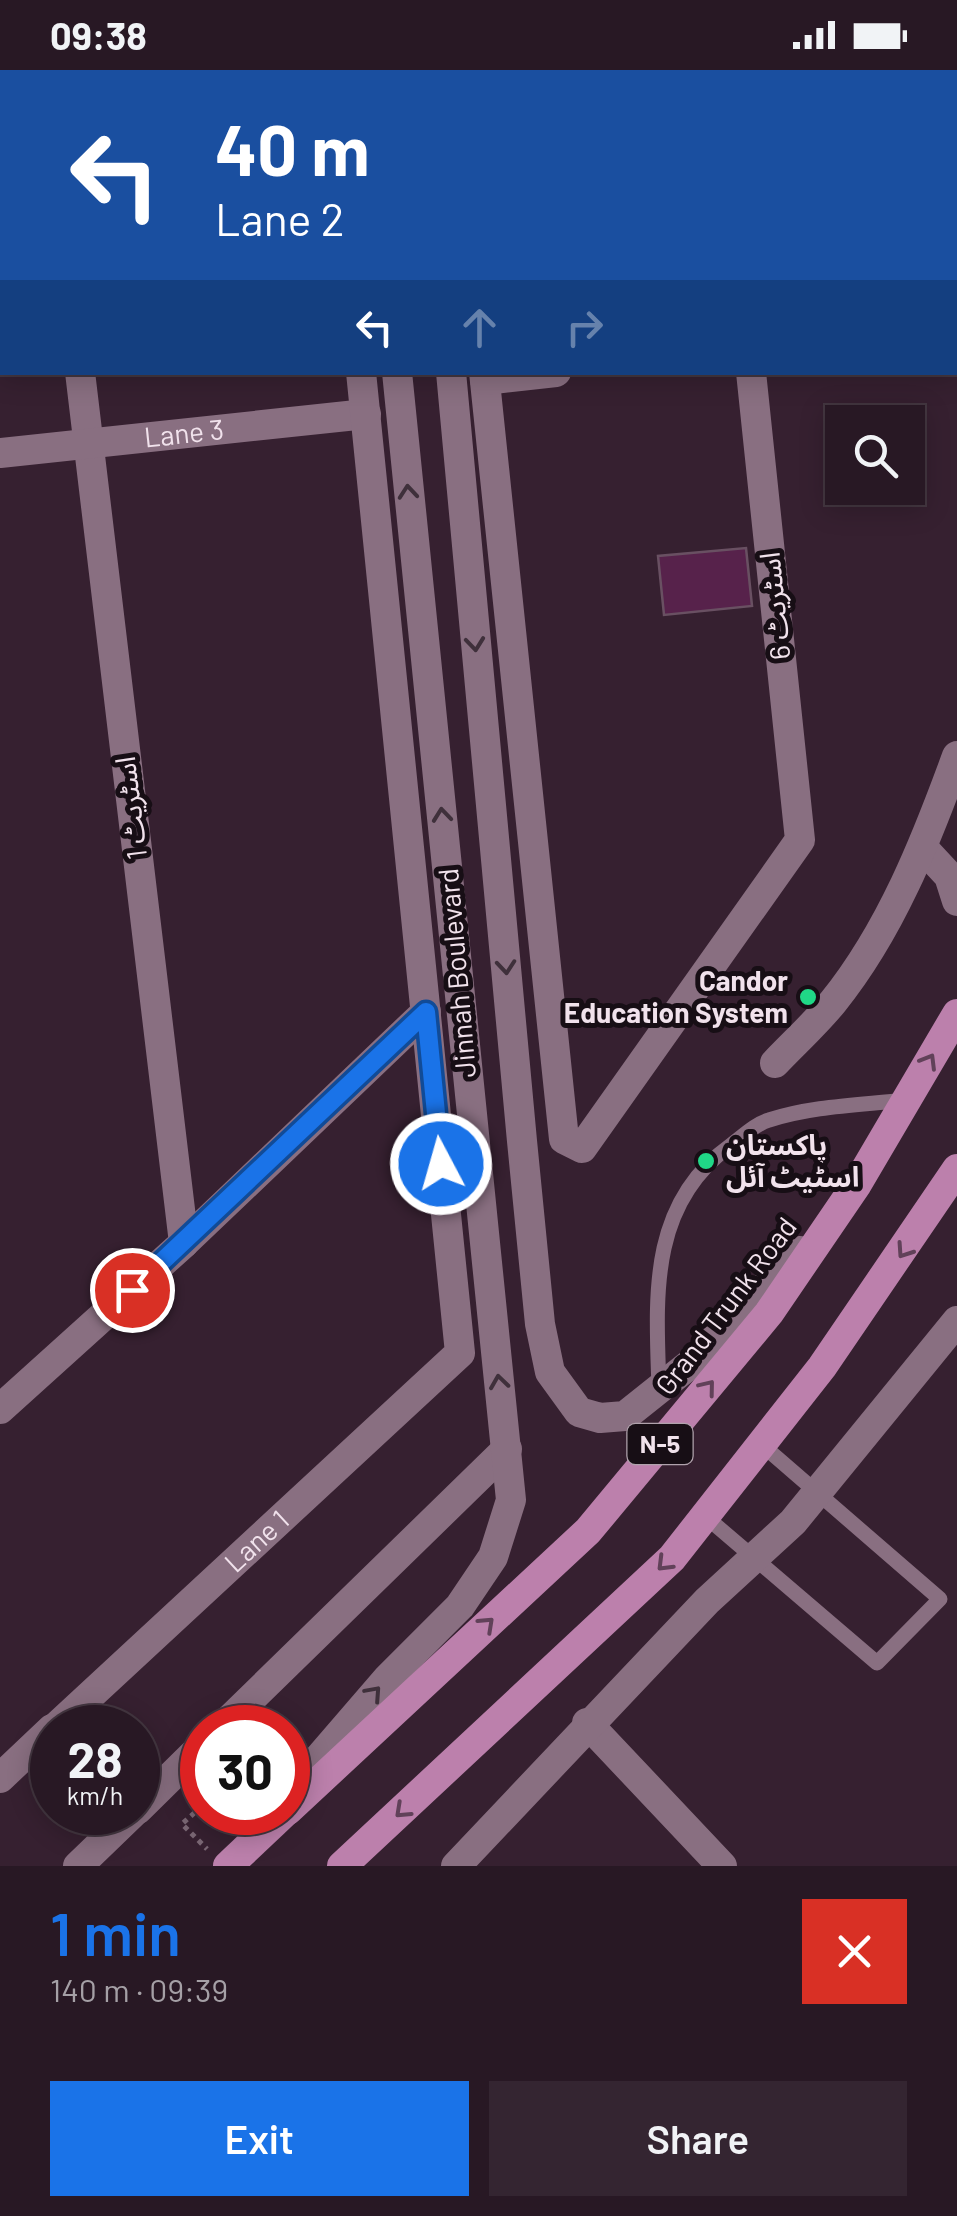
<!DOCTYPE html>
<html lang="en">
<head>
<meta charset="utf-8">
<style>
	body { margin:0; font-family:Barlow,"Noto Sans Arabic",sans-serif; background:#342531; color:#f1f3f6; height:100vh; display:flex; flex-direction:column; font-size:38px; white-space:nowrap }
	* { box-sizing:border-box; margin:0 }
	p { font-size:32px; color:#a5a0a6 }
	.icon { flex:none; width:55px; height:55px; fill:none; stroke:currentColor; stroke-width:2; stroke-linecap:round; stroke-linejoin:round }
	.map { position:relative; height:1796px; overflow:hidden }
	.side { display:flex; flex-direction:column; background:#281824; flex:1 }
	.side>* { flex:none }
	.hud { position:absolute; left:0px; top:0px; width:958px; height:305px; box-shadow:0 5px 25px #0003,0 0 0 2px #443741; background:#1a4fa0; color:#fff; overflow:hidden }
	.fabs { position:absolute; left:825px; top:335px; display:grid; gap:20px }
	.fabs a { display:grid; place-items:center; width:100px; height:100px; border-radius:0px; background:#281824; box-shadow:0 5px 25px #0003,0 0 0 2px #443741; font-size:50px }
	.speed { position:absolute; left:30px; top:1635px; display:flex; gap:20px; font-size:50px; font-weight:700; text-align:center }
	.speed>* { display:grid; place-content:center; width:130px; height:130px; border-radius:50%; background:#281824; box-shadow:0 5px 25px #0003,0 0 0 2px #443741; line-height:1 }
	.speed small { font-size:25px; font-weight:400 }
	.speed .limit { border:15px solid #d22; background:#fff; color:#111 }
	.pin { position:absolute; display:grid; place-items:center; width:85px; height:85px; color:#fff; margin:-42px; border:5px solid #fff; border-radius:50%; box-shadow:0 2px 10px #0007 }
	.me { position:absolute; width:110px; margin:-55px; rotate:354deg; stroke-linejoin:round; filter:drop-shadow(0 0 8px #0008) }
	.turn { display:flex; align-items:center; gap:35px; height:210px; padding:0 50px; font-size:45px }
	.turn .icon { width:130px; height:130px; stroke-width:2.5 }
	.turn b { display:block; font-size:70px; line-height:85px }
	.lanes { display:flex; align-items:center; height:95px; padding:0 50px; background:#0003; justify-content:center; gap:50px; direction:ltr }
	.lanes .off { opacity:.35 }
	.round { display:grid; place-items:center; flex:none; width:105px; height:105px; border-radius:0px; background:#342531 }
	.overview { display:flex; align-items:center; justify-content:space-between; height:170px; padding:0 50px }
	h1 { font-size:60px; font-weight:600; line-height:75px; color:#1a73e8 }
	.cta { display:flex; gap:20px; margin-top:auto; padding:20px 50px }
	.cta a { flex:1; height:115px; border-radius:0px; background:#1a73e8; color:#fff; font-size:40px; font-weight:600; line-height:115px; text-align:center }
	.cta a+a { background:#342531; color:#f1f3f6 }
	.status { display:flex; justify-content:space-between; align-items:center; height:70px; padding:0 50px; background:#281824; direction:ltr }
	.status svg { height:28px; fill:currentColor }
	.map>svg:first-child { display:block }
	.building { fill:#57224b; stroke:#695062; stroke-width:2.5 }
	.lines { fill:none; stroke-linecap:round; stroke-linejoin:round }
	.path { stroke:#7a6774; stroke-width:5; stroke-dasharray:5 5; stroke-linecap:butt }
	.lane { stroke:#896f81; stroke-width:15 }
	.street { stroke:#896f81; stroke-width:30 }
	.secondary { stroke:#896f81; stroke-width:30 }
	.highway { stroke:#bc80ac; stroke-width:30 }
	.oneway { stroke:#3f303b }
	.oneway2 { stroke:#614159 }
	.route-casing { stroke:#114b97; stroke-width:25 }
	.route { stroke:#1a73e8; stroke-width:18 }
	.poi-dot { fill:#20d887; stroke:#170e15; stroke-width:4 }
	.labels { text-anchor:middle; stroke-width:10; stroke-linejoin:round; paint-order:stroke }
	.shield { fill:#170e15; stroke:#b0a2ac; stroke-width:2.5 }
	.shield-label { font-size:25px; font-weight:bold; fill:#f1e2ec }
	.street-label { font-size:28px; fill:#f1e2ec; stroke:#170e15 }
	.poi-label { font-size:28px; font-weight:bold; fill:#f1e2ec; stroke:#170e15; text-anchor:end }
</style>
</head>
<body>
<div class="status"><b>09:38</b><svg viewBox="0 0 49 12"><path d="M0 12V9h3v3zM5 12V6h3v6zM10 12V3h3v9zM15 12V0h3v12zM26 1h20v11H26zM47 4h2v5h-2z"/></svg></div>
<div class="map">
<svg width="957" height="1796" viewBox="0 0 957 1796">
	<rect width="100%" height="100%" fill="#362030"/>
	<path class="building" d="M746 478 752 536 664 545 658 486Z"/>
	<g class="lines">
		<path class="path" d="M202 1736 182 1754 207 1779"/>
		<g class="lane">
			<path d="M659 1318C656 1227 648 1134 731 1075 742 1067 755 1054 769 1050 812 1036 860 1035 905 1030"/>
			<path d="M705 1446 877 1593 940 1529 761 1374"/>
		</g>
		<g class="street">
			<path d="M48 0V2"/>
			<path d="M330 0 331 2"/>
			<path d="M448 0V2"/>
			<path d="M718 0V2"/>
			<path d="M955 200H957"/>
			<path d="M80 302 184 1173"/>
			<path d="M484 302 564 1069 582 1078 800 770 751 302"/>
			<path d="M485 310 556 302"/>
			<path id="s1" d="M0 383 366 344"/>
			<path d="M923 778 949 806 957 831"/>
			<path d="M775 993C794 973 816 953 833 932 891 860 926 771 957 686"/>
			<path d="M0 1339 184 1173 426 942"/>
			<path d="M587 1653 722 1796"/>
			<path id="s2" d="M55 1658 460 1283 361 302"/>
			<path d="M221 1658 507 1379"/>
			<path d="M0 1708 52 1659"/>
			<path d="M138 1739 202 1676"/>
			<path d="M78 1796 134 1742"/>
			<path d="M456 1796 707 1531 793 1452 957 1251"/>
		</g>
		<g class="secondary">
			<path d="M364 0V2"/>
			<path d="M415 0V2"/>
			<path d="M451 302 522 1071 540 1254 550 1302 579 1342 600 1348 625 1346 694 1291 800 1181"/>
			<path d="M288 1724 388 1608 460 1536 493 1487 511 1430 397 302"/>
		</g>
		<g class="highway">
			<path d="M288 1740 588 1461 769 1243 857 1114 957 944"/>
			<path d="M228 1796 285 1742"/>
			<path d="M342 1796 672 1488 822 1297 957 1099"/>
		</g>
	</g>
	<defs><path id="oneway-chevron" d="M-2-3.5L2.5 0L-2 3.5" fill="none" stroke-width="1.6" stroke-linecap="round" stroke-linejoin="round" transform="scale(2.5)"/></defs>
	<g class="oneway">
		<use href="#oneway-chevron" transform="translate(408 422) rotate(-95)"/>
		<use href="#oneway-chevron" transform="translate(475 574) rotate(84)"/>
		<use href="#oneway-chevron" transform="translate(442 745) rotate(-96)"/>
		<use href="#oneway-chevron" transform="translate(506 897) rotate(85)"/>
		<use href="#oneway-chevron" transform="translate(499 1312) rotate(-98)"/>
		<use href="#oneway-chevron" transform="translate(374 1623) rotate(-48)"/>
	</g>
	<g class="oneway2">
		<use href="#oneway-chevron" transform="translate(929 991) rotate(-59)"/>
		<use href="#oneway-chevron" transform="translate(904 1181) rotate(124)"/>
		<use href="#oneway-chevron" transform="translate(708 1317) rotate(-51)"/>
		<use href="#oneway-chevron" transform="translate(664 1494) rotate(135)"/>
		<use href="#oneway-chevron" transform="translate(487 1554) rotate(-43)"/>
		<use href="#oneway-chevron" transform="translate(402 1741) rotate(137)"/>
	</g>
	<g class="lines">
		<g class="route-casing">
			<path id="route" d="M132 1220 426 942 441 1094"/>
		</g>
		<use href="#route" class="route"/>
	</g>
	<g class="poi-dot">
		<circle cx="808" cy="927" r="10"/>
		<circle cx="706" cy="1091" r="10"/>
	</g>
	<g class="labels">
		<rect class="shield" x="627.5" y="1354" width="65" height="40" rx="8"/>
		<g class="shield-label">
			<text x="660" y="1383">N-5</text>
		</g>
		<g class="street-label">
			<text dy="10" stroke="none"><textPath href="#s1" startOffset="185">Lane 3</textPath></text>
			<text transform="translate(775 536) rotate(-96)" y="10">اسٹریٹ 6</text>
			<text transform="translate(131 738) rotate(-97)" y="10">اسٹریٹ 1</text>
			<text transform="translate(457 903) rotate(-95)" y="10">Jinnah Boulevard</text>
			<text transform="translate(726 1236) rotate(-53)" y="10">Grand Trunk Road</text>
			<text dy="10" stroke="none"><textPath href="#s2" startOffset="275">Lane 1</textPath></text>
		</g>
		<g class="poi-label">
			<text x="788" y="921">Candor<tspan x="788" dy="32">Education System</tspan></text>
			<text x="726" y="1085" text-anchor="start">پاکستان<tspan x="726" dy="32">اسٹیٹ آئل</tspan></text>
		</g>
	</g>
</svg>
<div class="fabs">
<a><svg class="icon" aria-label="search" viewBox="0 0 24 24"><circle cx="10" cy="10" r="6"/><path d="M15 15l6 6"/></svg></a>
</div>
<div class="speed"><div>28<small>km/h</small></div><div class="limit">30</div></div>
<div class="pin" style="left:132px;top:1220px;background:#d93025"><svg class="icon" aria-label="arrive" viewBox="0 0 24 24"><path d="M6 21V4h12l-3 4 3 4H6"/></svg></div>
<svg class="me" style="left:441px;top:1094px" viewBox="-20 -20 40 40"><circle r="17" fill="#1a73e8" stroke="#fff" stroke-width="3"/><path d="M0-11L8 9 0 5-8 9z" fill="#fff"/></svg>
<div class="hud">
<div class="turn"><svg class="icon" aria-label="left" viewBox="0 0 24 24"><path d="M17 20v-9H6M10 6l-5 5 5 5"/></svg><div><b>40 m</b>Lane 2</div></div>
<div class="lanes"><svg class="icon" aria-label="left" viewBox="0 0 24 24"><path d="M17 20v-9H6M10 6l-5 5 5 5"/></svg><svg class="icon off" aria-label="ahead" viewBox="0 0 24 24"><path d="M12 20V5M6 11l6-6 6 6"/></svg><svg class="icon off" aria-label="right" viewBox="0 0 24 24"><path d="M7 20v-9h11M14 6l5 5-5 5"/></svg></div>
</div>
</div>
<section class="side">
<div class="overview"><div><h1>1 min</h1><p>140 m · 09:39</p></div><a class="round" style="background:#d93025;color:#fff"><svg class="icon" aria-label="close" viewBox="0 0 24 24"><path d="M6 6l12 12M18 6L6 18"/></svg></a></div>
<div class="cta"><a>Exit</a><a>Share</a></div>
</section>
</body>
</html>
